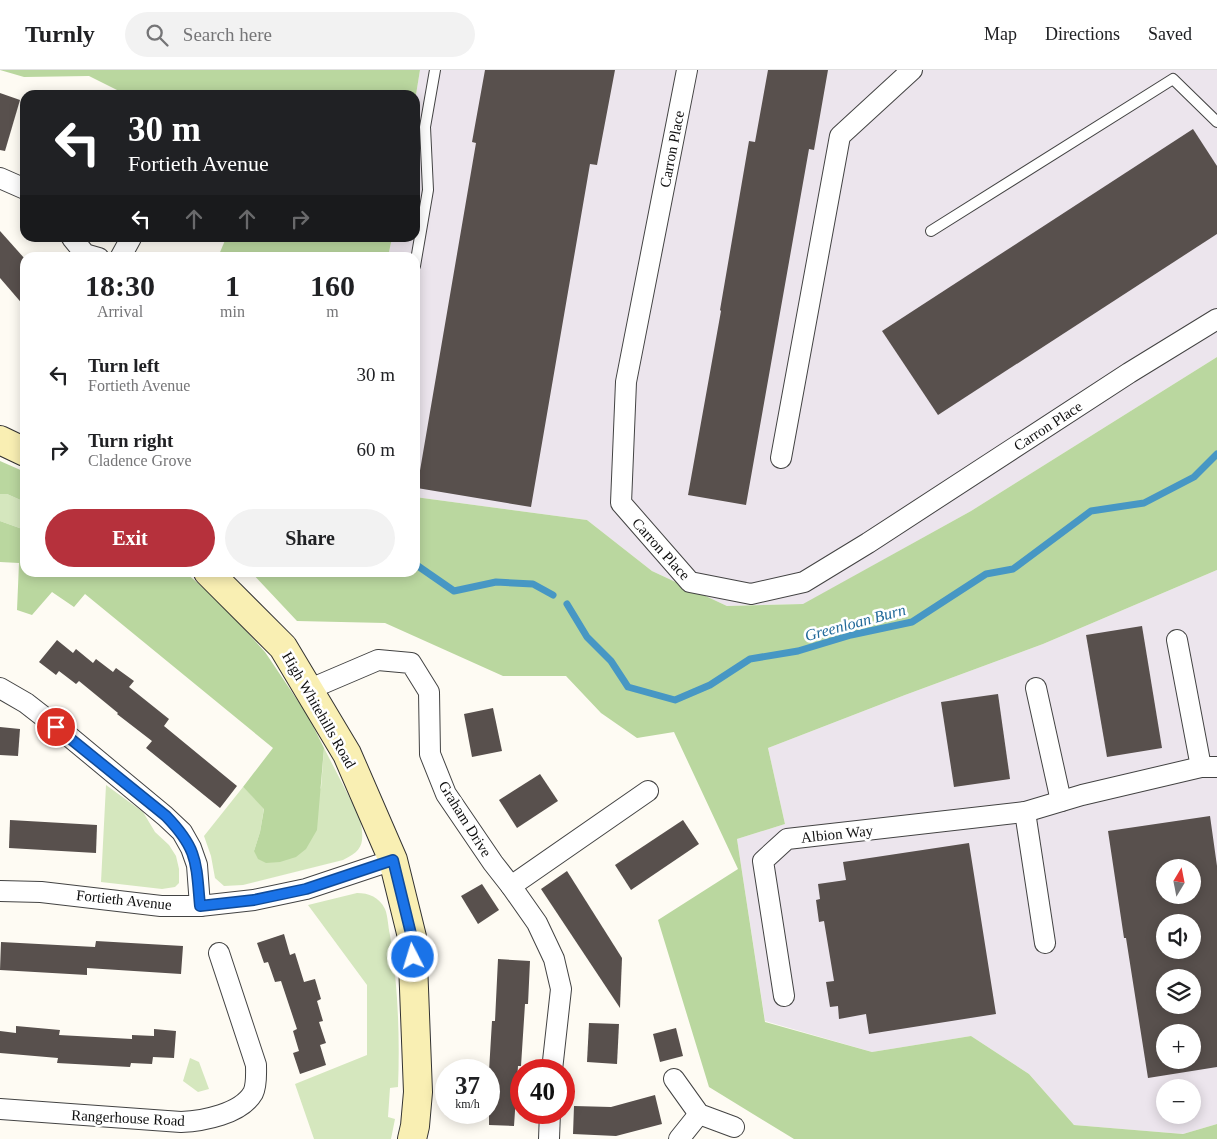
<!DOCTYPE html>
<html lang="en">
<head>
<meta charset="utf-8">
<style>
	body { margin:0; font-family:"Times New Roman",serif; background:#f2f2f2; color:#202124; height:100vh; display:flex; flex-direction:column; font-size:19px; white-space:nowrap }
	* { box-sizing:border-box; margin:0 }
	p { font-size:16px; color:#757577 }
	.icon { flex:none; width:28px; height:28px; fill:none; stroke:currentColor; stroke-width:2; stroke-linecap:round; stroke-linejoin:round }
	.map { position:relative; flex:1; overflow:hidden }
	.details { position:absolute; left:20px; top:182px; width:400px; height:325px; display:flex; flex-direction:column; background:#fff; border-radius:15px; box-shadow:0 2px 12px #0003 }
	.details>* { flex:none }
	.guide { position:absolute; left:20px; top:20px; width:400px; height:152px; border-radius:15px; box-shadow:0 2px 12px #0003; background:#202124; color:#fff; overflow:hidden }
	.needle { width:32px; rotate:10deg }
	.controls { position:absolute; left:1156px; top:789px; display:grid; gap:10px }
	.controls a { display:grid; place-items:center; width:45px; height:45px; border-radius:50%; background:#fff; box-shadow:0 2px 12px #0003; font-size:25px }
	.speed { position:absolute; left:435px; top:989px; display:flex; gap:10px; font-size:25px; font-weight:700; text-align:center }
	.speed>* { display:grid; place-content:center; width:65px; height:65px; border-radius:50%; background:#fff; box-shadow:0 2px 12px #0003; line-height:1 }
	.speed small { font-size:12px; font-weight:400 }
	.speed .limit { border:8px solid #d22; background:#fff; color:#111 }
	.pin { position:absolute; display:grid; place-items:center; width:42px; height:42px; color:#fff; margin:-21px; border:2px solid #fff; border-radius:50%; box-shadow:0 1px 5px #0007 }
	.me { position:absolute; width:55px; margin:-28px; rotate:355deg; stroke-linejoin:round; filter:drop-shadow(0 0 4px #0008) }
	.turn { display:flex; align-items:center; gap:18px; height:105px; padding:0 25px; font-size:22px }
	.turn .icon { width:65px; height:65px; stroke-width:2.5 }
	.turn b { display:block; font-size:35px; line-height:42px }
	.lanes { display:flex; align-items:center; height:48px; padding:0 25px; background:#0003; justify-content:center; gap:25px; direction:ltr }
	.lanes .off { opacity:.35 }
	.eta { display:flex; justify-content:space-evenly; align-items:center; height:85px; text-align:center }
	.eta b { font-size:30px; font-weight:800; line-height:35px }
	.action { display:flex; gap:10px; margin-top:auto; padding:10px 25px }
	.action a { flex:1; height:58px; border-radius:30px; background:#b6313c; color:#fff; font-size:20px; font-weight:800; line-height:58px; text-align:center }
	.action a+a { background:#f2f2f2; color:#202124 }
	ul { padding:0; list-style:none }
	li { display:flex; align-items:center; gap:15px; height:75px; padding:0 25px }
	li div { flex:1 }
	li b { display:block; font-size:19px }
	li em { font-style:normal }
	header { display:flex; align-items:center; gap:30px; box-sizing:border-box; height:70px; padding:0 25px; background:#fff; border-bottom:1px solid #e0e0e0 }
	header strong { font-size:24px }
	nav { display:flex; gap:28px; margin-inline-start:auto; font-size:18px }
	.search { width:350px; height:45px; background:#f2f2f2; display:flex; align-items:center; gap:12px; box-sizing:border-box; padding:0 18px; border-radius:28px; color:#757577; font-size:19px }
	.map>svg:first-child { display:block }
	.industrial { fill:#ece5ed; fill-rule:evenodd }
	.green { fill:#d5e7be }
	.forest { fill:#bad79f }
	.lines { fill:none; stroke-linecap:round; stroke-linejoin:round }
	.stream { stroke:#4797c4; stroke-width:7 }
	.building { fill:#58504d; fill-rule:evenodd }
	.lane-casing { stroke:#434343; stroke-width:12 }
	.street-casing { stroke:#434343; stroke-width:22 }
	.secondary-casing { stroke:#323232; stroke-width:30 }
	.lane { stroke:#fff; stroke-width:10 }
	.street { stroke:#fff; stroke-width:20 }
	.secondary { stroke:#f9efb3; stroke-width:28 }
	.route-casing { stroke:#114b97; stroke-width:12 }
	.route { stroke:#1a73e8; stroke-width:9 }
	.labels { text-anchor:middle; stroke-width:5; stroke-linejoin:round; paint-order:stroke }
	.street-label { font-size:15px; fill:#101010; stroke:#fff }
	.water-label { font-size:16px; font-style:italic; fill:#216999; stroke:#fff }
</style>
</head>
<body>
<header>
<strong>Turnly</strong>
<div class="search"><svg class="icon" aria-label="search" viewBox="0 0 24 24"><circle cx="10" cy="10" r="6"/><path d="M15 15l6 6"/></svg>Search here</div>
<nav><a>Map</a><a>Directions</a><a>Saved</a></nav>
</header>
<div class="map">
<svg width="1217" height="1069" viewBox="0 0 1217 1069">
	<rect width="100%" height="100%" fill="#fefbf3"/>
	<g class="industrial">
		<path d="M420 0H1217V287L971 441 804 534 727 536 652 501 587 450 415 427V188H388L392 168H415V31Z"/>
		<path d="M1217 500V1054L1183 1064 1074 1055 1029 1004 971 966 872 982 765 951 737 769 785 754 768 678 905 625 1043 574ZM1165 798H1192V825H1165ZM1165 852H1192V880H1165ZM1165 908H1192V935H1165ZM1165 962H1192V990H1165ZM1165 1018H1192V1045H1165Z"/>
	</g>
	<g class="green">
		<path d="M0 424H7L25 432V460L0 451Z"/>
		<path d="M324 678 360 748C364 771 365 780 343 790L243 815 224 816 215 808 211 786 204 766 243 717 264 738 260 762 254 781 321 718Z"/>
		<path d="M106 715 143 742 155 762 169 775 176 786 179 799V813L175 817 162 819 101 812Z"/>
		<path d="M357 823C369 823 379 827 385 839 388 846 388 857 390 865 398 915 400 967 398 1017L390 1018 388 1047 395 1049 391 1069H314L295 1014 367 985V915L308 835Z"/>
		<path d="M190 988 199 992 209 1019 198 1022 183 1011Z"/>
	</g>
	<g class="forest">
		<path d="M0 0H420L415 31V25H127L89 6 24 7Z"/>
		<path d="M226 168H392L388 187H218Z"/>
		<path d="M1217 287V500L1043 574 905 625 768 678 785 754 737 769 765 952 872 982 971 966 1029 1004 1074 1055 1183 1064 1217 1054V1069H794L709 1017 658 850 738 799 674 662 637 668 601 643 566 606H503L385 553 297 551 252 503 415 502V427L587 450 652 501 727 536 803 534 971 441Z"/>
		<path d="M0 391 25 402V432L7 424H0Z"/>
		<path d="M0 451 25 460V502L186 503 220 532 265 582 308 646 324 678 317 760 306 779 296 787 280 792 266 793 258 789 254 781 260 762 264 739 243 717 273 678 85 524 74 537 52 522 32 545 17 540 19 493 0 492Z"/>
	</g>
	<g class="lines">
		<g class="stream">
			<path d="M415 494 454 521 496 512 533 514 553 525"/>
			<path d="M567 534 587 567 611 591 628 617 675 630 710 615 750 589 798 581 851 565 912 552 986 504 1013 499 1091 441 1144 433 1194 407 1217 384"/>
		</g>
	</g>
	<g class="building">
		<path d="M485 0H615L597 95 590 94 531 437 417 418 476 73 472 72Z"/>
		<path d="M768 0H828L814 80 809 79 746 435 688 425 721 241 720 240 749 71 755 72Z"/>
		<path d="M0 23 20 30 5 81 0 80Z"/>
		<path d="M1193 59 1217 96V164L938 345 882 261Z"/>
		<path d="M0 161 25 189V237L0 208Z"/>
		<path d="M1142 556 1162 678 1107 687 1086 565Z"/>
		<path d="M57 570 73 583 76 579 93 593 96 589 113 602 116 598 134 611 129 617 169 649 164 656 237 716 220 738 146 678 152 671 117 644 118 643 79 611 76 614 59 601 56 605 39 592Z"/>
		<path d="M998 624 1010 709 954 717 941 632Z"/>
		<path d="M493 638 502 681 472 687 464 644Z"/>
		<path d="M0 657 20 659 18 686 0 685Z"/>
		<path d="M540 704 558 731 517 758 499 730Z"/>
		<path d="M1210 746 1217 796V997L1148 1008 1126 868H1124L1108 761ZM1165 798H1192V825H1165ZM1165 852H1192V880H1165ZM1165 908H1192V935H1165ZM1165 962H1192V990H1165Z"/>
		<path d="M10 750 97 755 96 783 9 778Z"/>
		<path d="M683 750 699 774 631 820 615 795Z"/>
		<path d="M969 773 996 944 869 964 866 944 839 949 838 936 830 937 826 912 834 911 824 851 819 852 816 830 820 829 818 814 846 810 843 792Z"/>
		<path d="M567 801 622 888 620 938 541 819Z"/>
		<path d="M482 814 499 840 478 854 461 826Z"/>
		<path d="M284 864 290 885 295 883 304 912 315 909 321 929 317 931 323 951 319 952 326 973 320 975 326 995 300 1004 293 983 299 981 293 961 297 959 281 911 275 912 268 892 264 893 257 873Z"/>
		<path d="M96 871 183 876 181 904 87 898V905L0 900 1 872 95 877Z"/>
		<path d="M498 889 530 891 528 934H525L521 996H518L514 1056 489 1055V1001L492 951H495Z"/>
		<path d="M589 953 619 954 617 994 587 992Z"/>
		<path d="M16 956 60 960 59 965 132 969V965L154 966V959L176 961 174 988 153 987 152 994 131 993 130 997 57 993 58 988 0 983V961L16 963Z"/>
		<path d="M676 958 683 986 660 992 653 964Z"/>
		<path d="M655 1025 662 1054 616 1066 573 1064 574 1036 611 1037Z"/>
	</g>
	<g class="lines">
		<g class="lane-casing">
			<g id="lane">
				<path d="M931 161 1173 9 1217 52"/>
				<path d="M415 196 428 120 425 57 435 0"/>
			</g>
		</g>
		<g class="street-casing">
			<g id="street">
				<path d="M687 0 626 312 621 433 690 512 751 524 804 512 868 473 1129 303 1217 249"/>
				<path d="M0 108 25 119"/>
				<path d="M72 168 85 184 99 188"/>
				<path d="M120 188 131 168"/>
				<path d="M781 388 840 66 912 0"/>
				<path d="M1177 570 1201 697"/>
				<path d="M0 618 26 633 71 668 165 746 182 762 191 778 197 795 200 836"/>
				<path d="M1036 618 1061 731"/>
				<path d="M310 619 378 590 411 593 429 622 430 684 446 724 493 793 511 816 537 853 554 889 561 919 552 1000"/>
				<path d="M1025 742 1045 873"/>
				<path d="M511 816 648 721"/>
				<path d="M0 821 41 822 161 836H200L254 830 306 819 393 790"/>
				<path d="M784 926 763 791 787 769 1025 742 1082 725 1201 697H1217"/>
				<path d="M674 1009 699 1044 734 1057"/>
				<path d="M0 1039 181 1052C203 1051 241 1044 253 1023 257 1015 256 1003 256 995L219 883"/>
				<path d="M549 1069 550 1042"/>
				<path d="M679 1069 699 1044"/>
			</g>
		</g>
		<g class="secondary-casing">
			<g id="secondary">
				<path d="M0 370 25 382"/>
				<path d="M208 502 283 577 347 684 393 790 412 867 418 1022 415 1056 412 1069"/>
			</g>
		</g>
		<use href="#lane" class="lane"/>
		<use href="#street" class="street"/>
		<use href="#secondary" class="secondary"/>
	</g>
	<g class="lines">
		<g class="route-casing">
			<path id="route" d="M56 657 166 746C198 779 196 792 200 836L254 830 306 819 393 790 412 868 413 887"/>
		</g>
		<use href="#route" class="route"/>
	</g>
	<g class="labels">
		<g class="street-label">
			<text transform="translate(672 79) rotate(-79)" y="5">Carron Place</text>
			<text transform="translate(1048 356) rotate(-33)" y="5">Carron Place</text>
			<text transform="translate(661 479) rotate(48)" y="5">Carron Place</text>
			<text transform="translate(319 640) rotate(60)" y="5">High Whitehills Road</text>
			<text transform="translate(465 749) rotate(58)" y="5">Graham Drive</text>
			<text transform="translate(837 764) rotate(-6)" y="5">Albion Way</text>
			<text transform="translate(124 830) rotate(6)" y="5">Fortieth Avenue</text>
			<text transform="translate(128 1048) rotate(3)" y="5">Rangerhouse Road</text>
		</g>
		<g class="water-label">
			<text transform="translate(855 552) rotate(-15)" y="6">Greenloan Burn</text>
		</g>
	</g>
</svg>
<div class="controls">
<a><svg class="needle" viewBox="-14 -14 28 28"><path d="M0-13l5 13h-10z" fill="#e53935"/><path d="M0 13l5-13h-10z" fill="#757577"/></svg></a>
<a><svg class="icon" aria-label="sound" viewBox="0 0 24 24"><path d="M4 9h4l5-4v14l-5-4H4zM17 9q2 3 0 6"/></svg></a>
<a><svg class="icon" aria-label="layers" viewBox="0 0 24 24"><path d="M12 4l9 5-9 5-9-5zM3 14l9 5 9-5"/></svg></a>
<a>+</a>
<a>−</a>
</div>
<div class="speed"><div>37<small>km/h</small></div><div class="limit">40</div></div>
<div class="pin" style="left:56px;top:657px;background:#d93025"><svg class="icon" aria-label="arrive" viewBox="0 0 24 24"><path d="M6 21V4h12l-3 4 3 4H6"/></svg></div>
<svg class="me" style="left:413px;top:887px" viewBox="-20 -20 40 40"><circle r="17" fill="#1a73e8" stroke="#fff" stroke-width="3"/><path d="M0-11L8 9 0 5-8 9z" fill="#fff"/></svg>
<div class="guide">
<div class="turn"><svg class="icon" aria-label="left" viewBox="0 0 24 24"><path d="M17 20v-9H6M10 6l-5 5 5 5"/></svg><div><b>30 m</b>Fortieth Avenue</div></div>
<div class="lanes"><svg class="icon" aria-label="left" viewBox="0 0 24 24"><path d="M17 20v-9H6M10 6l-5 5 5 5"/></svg><svg class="icon off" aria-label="ahead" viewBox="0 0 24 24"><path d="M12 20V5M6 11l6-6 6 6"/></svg><svg class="icon off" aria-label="ahead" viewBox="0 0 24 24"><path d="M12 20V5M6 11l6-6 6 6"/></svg><svg class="icon off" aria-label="right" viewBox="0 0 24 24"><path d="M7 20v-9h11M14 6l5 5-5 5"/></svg></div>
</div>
<section class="details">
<div class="eta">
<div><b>18:30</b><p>Arrival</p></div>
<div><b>1</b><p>min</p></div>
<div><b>160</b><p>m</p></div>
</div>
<ul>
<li><svg class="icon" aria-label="left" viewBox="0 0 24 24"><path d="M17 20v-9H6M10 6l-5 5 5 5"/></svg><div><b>Turn left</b><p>Fortieth Avenue</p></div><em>30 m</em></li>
<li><svg class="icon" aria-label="right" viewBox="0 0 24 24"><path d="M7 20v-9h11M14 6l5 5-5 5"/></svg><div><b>Turn right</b><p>Cladence Grove</p></div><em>60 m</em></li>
</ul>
<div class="action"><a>Exit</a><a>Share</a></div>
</section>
</div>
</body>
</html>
